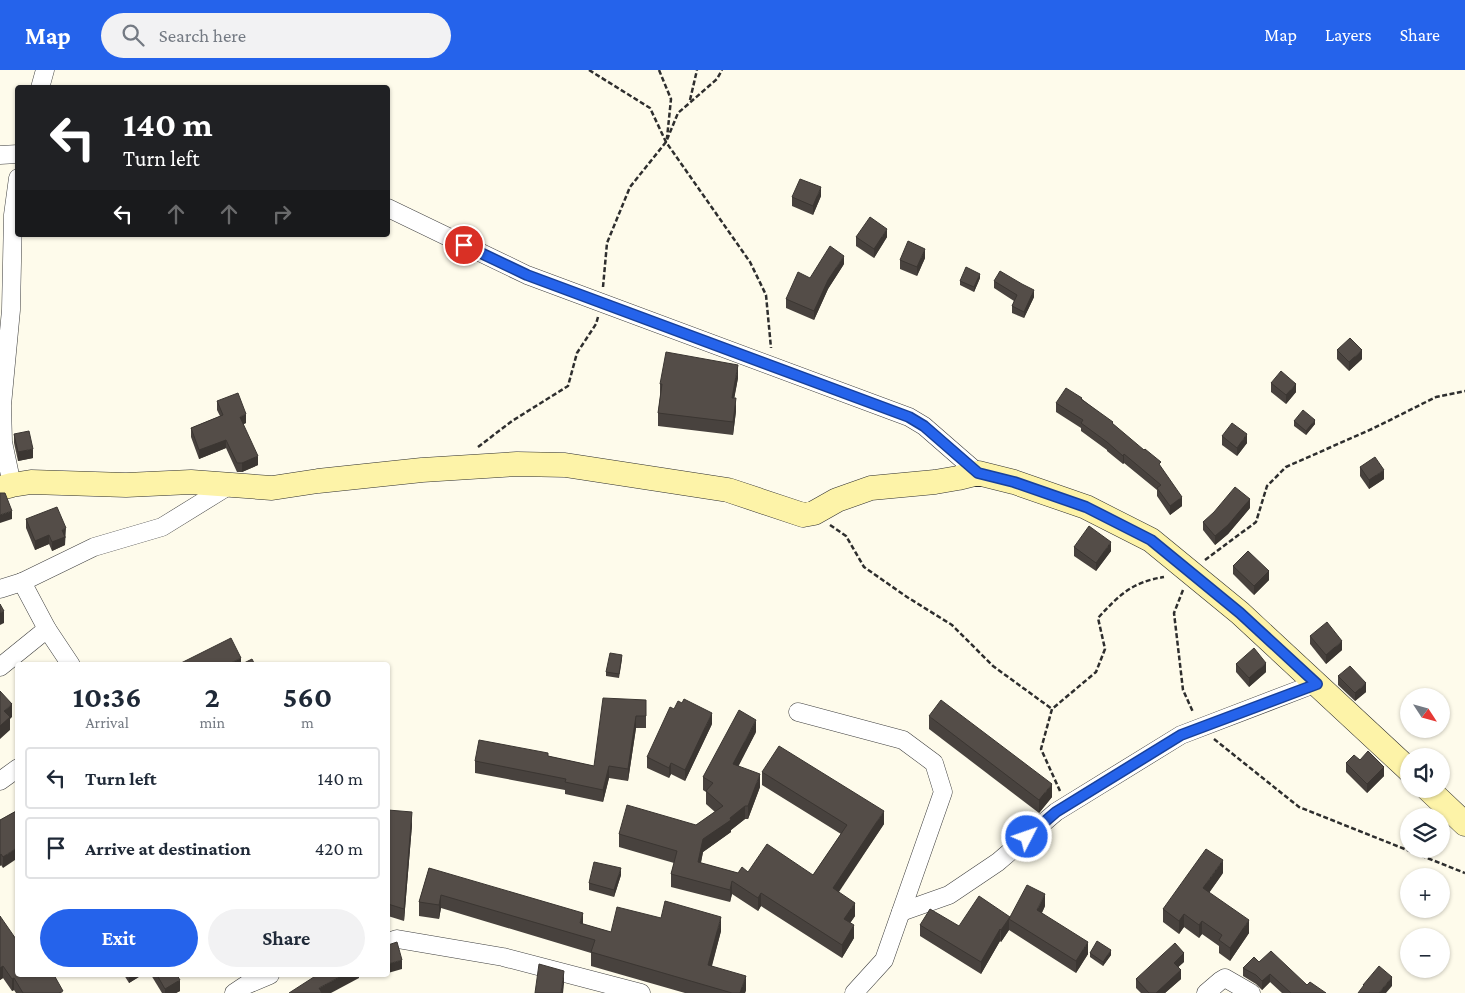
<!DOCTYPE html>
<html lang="en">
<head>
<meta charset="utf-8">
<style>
	body { margin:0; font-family:"Crimson Pro",serif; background:#f2f2f3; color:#1f2937; height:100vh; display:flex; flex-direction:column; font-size:19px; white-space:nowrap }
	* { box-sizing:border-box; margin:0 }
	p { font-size:16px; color:#747a83 }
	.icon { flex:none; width:28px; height:28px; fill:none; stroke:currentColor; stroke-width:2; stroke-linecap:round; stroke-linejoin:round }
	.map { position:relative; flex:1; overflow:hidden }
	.sheet { position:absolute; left:15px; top:592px; width:375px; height:315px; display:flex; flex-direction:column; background:#fff; border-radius:5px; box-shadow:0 1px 4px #0004 }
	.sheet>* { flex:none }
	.banner { position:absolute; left:15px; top:15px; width:375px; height:152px; border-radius:5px; box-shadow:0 1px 4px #0004; background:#202124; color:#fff; overflow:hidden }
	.needle { width:32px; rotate:126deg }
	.fabs { position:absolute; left:1400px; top:618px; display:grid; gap:10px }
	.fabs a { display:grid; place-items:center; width:50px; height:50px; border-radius:50%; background:#fff; box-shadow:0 1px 4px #0004; font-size:25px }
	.pin { position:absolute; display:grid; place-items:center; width:42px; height:42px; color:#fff; margin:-21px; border:2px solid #fff; border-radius:50%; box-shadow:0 1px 5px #0007 }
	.me { position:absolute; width:55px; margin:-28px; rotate:49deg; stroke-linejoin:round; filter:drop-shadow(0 0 4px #0008) }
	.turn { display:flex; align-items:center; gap:18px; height:105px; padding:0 25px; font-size:22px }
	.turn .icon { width:65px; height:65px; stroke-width:2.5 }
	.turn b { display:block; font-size:35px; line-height:42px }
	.lanes { display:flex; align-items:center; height:48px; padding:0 25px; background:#0003; justify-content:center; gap:25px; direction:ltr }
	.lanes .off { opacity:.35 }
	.eta { display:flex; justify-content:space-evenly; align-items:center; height:85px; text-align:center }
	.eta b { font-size:30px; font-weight:700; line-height:35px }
	.action { display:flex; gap:10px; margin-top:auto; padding:10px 25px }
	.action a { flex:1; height:58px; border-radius:30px; background:#2563eb; color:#fff; font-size:20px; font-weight:700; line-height:58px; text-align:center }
	.action a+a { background:#f2f2f3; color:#1f2937 }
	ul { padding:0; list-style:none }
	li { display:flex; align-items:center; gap:15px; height:62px; margin:0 10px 8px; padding:0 15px; border:2px solid #e0e1e3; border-radius:5px }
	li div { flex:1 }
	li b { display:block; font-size:19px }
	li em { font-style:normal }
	header { display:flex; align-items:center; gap:30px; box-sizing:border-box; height:70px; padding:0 25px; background:#2563eb; color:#fff }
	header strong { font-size:24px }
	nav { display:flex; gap:28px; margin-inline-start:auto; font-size:18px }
	.search { width:350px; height:45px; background:#f2f2f3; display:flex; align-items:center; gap:12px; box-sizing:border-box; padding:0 18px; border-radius:28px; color:#747a83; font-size:19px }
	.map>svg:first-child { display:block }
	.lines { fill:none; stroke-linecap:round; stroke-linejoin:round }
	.street-casing { stroke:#3f3f3f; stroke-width:19 }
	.secondary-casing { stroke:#2e2e2e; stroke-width:25 }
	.path { stroke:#2e2e2e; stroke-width:2.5; stroke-dasharray:5 2.5; stroke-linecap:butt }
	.street { stroke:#fff; stroke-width:18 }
	.secondary { stroke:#fdf3a8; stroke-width:24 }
	.wall { fill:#48423e }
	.shaded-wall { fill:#3b3632 }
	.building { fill:#544d48; stroke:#3b3632 }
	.route-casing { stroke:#184099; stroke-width:12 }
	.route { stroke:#2563eb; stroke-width:9 }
</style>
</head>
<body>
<header>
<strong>Map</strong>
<div class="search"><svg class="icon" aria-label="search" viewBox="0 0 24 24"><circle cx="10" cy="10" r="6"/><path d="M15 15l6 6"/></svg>Search here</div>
<nav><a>Map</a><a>Layers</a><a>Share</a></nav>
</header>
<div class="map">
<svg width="1465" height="923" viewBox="0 0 1465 923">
	<rect width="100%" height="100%" fill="#fefbeb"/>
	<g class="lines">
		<g class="street-casing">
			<g id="street">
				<path d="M40 18 45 0"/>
				<path d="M0 85 18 84"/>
				<path d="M388 138 527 205 909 347 924 356 978 403"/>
				<path d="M12 415 3 372 2 335 11 240 13 145 18 108"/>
				<path d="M22 512 47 559 71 595"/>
				<path d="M0 519 22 512 94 477 162 457 230 415"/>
				<path d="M0 597 47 559"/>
				<path d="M798 642 903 670 934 693 943 722 884 890 854 923"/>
				<path d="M0 711 18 698"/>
				<path d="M901 842 949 825 998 792 1056 742 1181 665 1317 613"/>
				<path d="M388 872 397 869 503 887 641 923"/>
				<path d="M234 923 246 915 270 905"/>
				<path d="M1206 923 1220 911 1225 908 1251 923"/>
			</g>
		</g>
		<g class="secondary-casing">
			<g id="secondary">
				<path d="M0 418 12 415 31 412 126 415 191 412 272 418 318 411 422 400 517 394 565 395 728 420 803 445 814 443 837 430 871 418 935 412 958 408 978 403 1014 412 1086 437 1151 470 1240 543 1409 700"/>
				<path d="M1428 719 1465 754"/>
			</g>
		</g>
		<g class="path">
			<path d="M589 0 650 38 666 72 750 192 766 225 771 278"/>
			<path d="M659 0 671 29 667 68"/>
			<path d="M690 30 697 0"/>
			<path d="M603 217 607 173 630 117 666 72 678 43 717 9 722 0"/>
			<path d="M478 377 512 351 568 316 577 283 596 254 598 247"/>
			<path d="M830 455 846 466 864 497 907 527 952 555 993 596 1052 639"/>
			<path d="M1205 490 1256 452 1267 416 1286 397 1374 358 1436 327 1465 321"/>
			<path d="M1183 520 1174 543 1183 620 1193 642"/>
			<path d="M1214 669 1299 737 1465 803"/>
			<path d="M1060 721 1041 679 1052 639 1096 602 1105 579 1098 548C1119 525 1132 512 1164 507"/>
		</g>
		<use href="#street" class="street"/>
		<use href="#secondary" class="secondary"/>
	</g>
	<g class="wall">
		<path d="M821 126 813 145 792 136V127Z"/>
		<path d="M856 167H887L874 188 856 176Z"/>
		<path d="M925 188 917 206 900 199V190Z"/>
		<path d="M844 194 828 219 814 250 786 238V229L810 208Z"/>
		<path d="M980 208 974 222 960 215V211Z"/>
		<path d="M994 211 1034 227 1024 248 1012 243V236L1014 231 994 218Z"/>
		<path d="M1337 280 1362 289 1349 301 1337 289Z"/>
		<path d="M738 308 734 328 736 341 733 365 658 356V343L660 327V314Z"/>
		<path d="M1271 313 1296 322 1286 334 1271 322Z"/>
		<path d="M1082 329 1113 354 1161 397 1182 436 1170 445 1157 426V420L1124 393 1123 394 1107 381V380L1081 361V358L1056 342V333Z"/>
		<path d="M217 331 246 353 243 354 258 395 242 402H237L226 378 199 389 191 367V358L220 346 217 340Z"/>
		<path d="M1294 351 1315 354 1306 365 1294 356Z"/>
		<path d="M14 364 33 388 18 391 14 373Z"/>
		<path d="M1222 366 1247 373 1237 386 1222 375Z"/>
		<path d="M1360 397 1384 409 1369 419 1360 406Z"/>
		<path d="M1250 438 1228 464 1215 475 1203 460V452Z"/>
		<path d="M26 449 66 467 65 468V475L52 481 49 474 35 480 26 458Z"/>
		<path d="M1074 477 1111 481 1096 501 1074 486Z"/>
		<path d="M1233 496 1269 510 1254 525 1233 504Z"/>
		<path d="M1310 566 1342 580 1326 594 1310 574Z"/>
		<path d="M622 589 619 608 606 606V602Z"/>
		<path d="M1236 594 1266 602 1249 617 1236 602Z"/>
		<path d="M1338 606 1366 622 1355 631 1338 615Z"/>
		<path d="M646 630V658H636L628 711 609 708 603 732 565 724V720L475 703V691L548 686 594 696Z"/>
		<path d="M929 646 1052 727 1039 743 929 659Z"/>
		<path d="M712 654 685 711 671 704 669 708 647 698V687Z"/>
		<path d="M756 662 738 696 760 717 748 749H745L731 760V762L703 782 701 793 738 803 748 802 813 805 841 764 762 715V702L884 754 838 822 855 846 850 853 854 868 842 888 761 836 758 841 732 824 730 832 671 817V804L674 793 619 777V764L696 755 715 742 706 734V722L703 720V707Z"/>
		<path d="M1360 690 1384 706 1367 723 1346 702V693Z"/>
		<path d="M18 740 3 798 1 795 0 796V750Z"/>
		<path d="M388 740 412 755 404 851 388 846Z"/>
		<path d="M429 798 583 854 611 862 661 848 721 861 712 896 746 920 745 923H685L591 896V883L441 838 439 849 419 846V832Z"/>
		<path d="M1223 803 1209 823 1249 863 1230 891 1219 883V876L1202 864 1199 868 1184 857 1179 864 1163 852V839Z"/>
		<path d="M621 805 614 827 589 820V813Z"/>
		<path d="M1045 836 1042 843 1088 884 1076 903 1009 860 1001 872 1000 871 981 904 920 866V855L959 856 1010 847Z"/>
		<path d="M0 846 18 905 63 923H16L14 920 12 921 3 908 0 910Z"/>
		<path d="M1090 883 1111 885 1103 896 1090 887Z"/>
		<path d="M1184 892 1178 897 1181 909 1165 923H1141L1136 918V909Z"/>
		<path d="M1259 892 1307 915 1326 923H1282L1270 912 1262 920 1256 914 1243 906V898Z"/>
		<path d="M124 905H142L129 913Z"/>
		<path d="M151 905H177L180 921 176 923H162Z"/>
	</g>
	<g class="shaded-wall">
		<path d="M821 117V126L813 145V136Z"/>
		<path d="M887 159V167L874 188V179Z"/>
		<path d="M925 179V188L917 206V197Z"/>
		<path d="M844 186V194L828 219 814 250V241L828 210Z"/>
		<path d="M980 204V208L974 222V217Z"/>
		<path d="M1034 220V227L1024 248V242Z"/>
		<path d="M1362 280V289L1349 301V292Z"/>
		<path d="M738 295V308L732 341V328Z"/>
		<path d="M1296 314V322L1286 334V325Z"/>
		<path d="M736 328V341L733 365V352Z"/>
		<path d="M246 344V353L240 356V347Z"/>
		<path d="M1315 350V354L1306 365V361Z"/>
		<path d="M1247 364V373L1237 386V378Z"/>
		<path d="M226 370V378L199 389V380Z"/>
		<path d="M33 379V388L18 391V382Z"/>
		<path d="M1124 384V393L1123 394V386Z"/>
		<path d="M258 386V395L242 402V393Z"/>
		<path d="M1384 400V409L1369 419V410Z"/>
		<path d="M1182 427V436L1170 445V436Z"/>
		<path d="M1250 429V438L1228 464 1215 475V466Z"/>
		<path d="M12 441V449L0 453V445Z"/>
		<path d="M66 458 65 475 52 481V472L62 460Z"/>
		<path d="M49 465V474L35 480V471Z"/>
		<path d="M1111 472V481L1096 501V493Z"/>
		<path d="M1269 501V510L1254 525V516Z"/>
		<path d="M4 541V553L0 555V543Z"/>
		<path d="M1342 571V580L1326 594V585Z"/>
		<path d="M241 588V595H227Z"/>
		<path d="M1266 593V602L1249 617V608Z"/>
		<path d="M1366 613V622L1355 631V623Z"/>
		<path d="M12 634V647L10 649V660L0 669V656L4 641Z"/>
		<path d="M712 643V654L685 711V700Z"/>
		<path d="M636 646V658L628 711V699Z"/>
		<path d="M756 650V662L733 707V694Z"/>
		<path d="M671 693V704L669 708V698Z"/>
		<path d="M609 696V708L603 732V720Z"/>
		<path d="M1384 697V706L1367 723V714Z"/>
		<path d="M760 704V717L748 749V736Z"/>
		<path d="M1052 714V727L1039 743V730Z"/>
		<path d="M745 736V749L731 760V762L703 782 698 805V792L703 769Z"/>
		<path d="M884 741V754L833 831V818Z"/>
		<path d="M412 742V755L404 851V839Z"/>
		<path d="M18 777V788L3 798V787Z"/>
		<path d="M1 784V795L0 796V785Z"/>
		<path d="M1223 790V803L1203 831V818Z"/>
		<path d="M621 798V805L614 827V820Z"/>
		<path d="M732 811V824L730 832V820Z"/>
		<path d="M761 823V836L758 841V828Z"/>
		<path d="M1045 824V836L1037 852V840Z"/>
		<path d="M441 825V838L439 849V835Z"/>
		<path d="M855 833V846L844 862V849Z"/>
		<path d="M583 843V857L580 867V853Z"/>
		<path d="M1184 844V857L1179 864V851Z"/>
		<path d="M721 847V861L708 909V895Z"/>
		<path d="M1009 849V860L1001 872V860Z"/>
		<path d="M1249 850V863L1230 891V878Z"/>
		<path d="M1202 851V864L1199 868V855Z"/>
		<path d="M854 855V868L842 888V875Z"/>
		<path d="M1000 859V871L981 904V892Z"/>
		<path d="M1088 872V884L1076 903V891Z"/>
		<path d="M1111 880V885L1103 896V892Z"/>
		<path d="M1184 883V892L1174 901V893Z"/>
		<path d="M402 890V899L388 903V894Z"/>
		<path d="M3 896V908L0 910V898Z"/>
		<path d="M1181 900V909L1165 923H1156Z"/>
		<path d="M564 901V914L563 923H561Z"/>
		<path d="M1270 904V912L1262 920V911Z"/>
		<path d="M129 905H142L129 913Z"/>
		<path d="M343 905H359V908L331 923H319V918Z"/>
		<path d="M746 906V920L745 923H740Z"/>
		<path d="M1392 907V916L1386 923H1379Z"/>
		<path d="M14 908V920L12 921V909Z"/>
		<path d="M180 910V921L176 923H165V919Z"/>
	</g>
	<g class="building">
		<path d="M800 109 821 117 813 136 792 127Z"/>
		<path d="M870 147 887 159 874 179 856 167Z"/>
		<path d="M908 171 925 179 917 197 900 190Z"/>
		<path d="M830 176 844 186 828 210 814 241 786 229 798 202 810 208Z"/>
		<path d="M966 197 980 204 974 217 960 211Z"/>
		<path d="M1000 201 1022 214 1034 220 1024 242 1012 236 1017 225 994 211Z"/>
		<path d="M1350 268 1362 280 1349 292 1337 280Z"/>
		<path d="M666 282 738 295 732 328H736L733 352 658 343 662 314H660Z"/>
		<path d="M1281 301 1296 314 1286 325 1271 313Z"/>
		<path d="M1066 318 1082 328 1081 329 1113 352 1112 353 1144 380 1145 379 1161 392 1159 394 1182 427 1170 436 1157 418 1161 415 1124 384 1123 386 1107 372 1081 353 1083 350 1056 333Z"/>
		<path d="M238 323 246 344 240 347 258 386 242 393H237L226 370 199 380 191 358 223 345 217 331Z"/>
		<path d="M1303 340 1315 350 1306 361 1294 351Z"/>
		<path d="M1232 353 1247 364 1237 378 1222 366Z"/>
		<path d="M29 361 33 379 18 382 14 364Z"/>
		<path d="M1375 387 1384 400 1369 410 1360 397Z"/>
		<path d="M1235 417 1250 429 1228 455 1215 466 1203 452 1214 442Z"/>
		<path d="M0 423H5L12 441 0 445Z"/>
		<path d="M57 437 66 458 62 460 65 467 52 472 49 465 35 471 26 449Z"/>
		<path d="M1089 456 1111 472 1096 493 1074 477Z"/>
		<path d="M1248 481 1269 501 1254 516 1233 496Z"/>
		<path d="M0 534 4 541 0 543Z"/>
		<path d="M1327 552 1342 571 1326 585 1310 566Z"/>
		<path d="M231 568 241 588 227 595H177Z"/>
		<path d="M1254 578 1266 593 1249 608 1236 594Z"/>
		<path d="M610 583 622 585 619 604 606 602Z"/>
		<path d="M252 589 255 595H240Z"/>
		<path d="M1350 596 1366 613 1355 623 1338 606Z"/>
		<path d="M0 621 12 634 4 641 10 647 0 656Z"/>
		<path d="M603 628 646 630V646H636L628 699 609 696 603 720 565 712 566 709 475 691 479 670 548 683V686L594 696Z"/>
		<path d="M684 629 712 643 685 700 671 693 669 698 647 687 670 637 674 639 678 631 682 633Z"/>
		<path d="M941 630 1052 714 1039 730 929 646Z"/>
		<path d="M739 640 756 650 733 694 760 704 748 736H745L730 748 731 750 703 769 698 792 738 803 742 797 748 802 767 774 813 805 847 755 762 702 779 676 884 741 833 818 855 833 844 849 854 855 842 875 761 823 758 828 732 811 730 820 671 804 677 781 619 764 627 735 696 755 723 736 706 721 713 713 703 707Z"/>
		<path d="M1368 681 1384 697 1367 714 1346 693 1354 685 1360 690Z"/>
		<path d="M18 740V777L3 787 1 784 0 785V750Z"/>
		<path d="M388 740 412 742 404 839 388 834Z"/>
		<path d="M1206 779 1223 790 1203 818 1249 850 1230 878 1219 870 1222 865 1202 851 1199 855 1184 844 1179 851 1163 839Z"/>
		<path d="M594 792 621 798 614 820 589 813Z"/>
		<path d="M429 798 583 843 580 853 611 862 617 837 661 848 665 831 721 847 708 895 746 906 740 923H732L591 882 595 870 441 825 439 835 419 832Z"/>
		<path d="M1027 815 1045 824 1037 840 1088 872 1076 891 1009 849 1010 847 1001 860 1000 859 981 892 920 855 930 839 959 856 979 826 1010 847Z"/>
		<path d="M0 846 18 872V905H54L63 921 59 923H23L14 908 12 909 3 896 0 898Z"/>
		<path d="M1097 871 1111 880 1103 892 1090 883Z"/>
		<path d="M397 872 402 890 388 894V875Z"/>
		<path d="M1175 873 1184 883 1174 893 1181 900 1156 923H1149L1136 909Z"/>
		<path d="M1271 881 1307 915 1310 912 1326 923H1291L1270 904 1262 911 1256 905 1243 898 1254 887 1259 892Z"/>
		<path d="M539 894 564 901 561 923H535Z"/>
		<path d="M1379 896 1392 907 1379 923H1358L1364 915H1363Z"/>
		<path d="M157 905H177L180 910 165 919Z"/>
		<path d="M317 905H343L319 918 322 923H289Z"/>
	</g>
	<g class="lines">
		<g class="route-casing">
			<path id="route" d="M464 175 527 205 909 347 924 356 978 403 1014 412 1086 437 1151 470 1240 543 1317 614 1181 665 1056 742 1027 767"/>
		</g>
		<use href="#route" class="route"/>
	</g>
</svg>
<div class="fabs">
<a><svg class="needle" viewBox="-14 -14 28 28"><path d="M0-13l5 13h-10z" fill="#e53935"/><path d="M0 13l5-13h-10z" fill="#747a83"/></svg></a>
<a><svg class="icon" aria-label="sound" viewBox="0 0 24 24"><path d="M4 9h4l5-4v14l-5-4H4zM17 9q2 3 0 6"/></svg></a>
<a><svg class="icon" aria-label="layers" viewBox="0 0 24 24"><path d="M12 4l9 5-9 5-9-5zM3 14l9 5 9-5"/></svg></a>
<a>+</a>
<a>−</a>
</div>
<div class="pin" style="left:464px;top:175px;background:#d93025"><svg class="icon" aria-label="arrive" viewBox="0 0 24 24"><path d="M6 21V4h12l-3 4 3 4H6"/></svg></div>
<svg class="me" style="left:1027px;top:767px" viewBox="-20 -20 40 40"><circle r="17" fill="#2563eb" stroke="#fff" stroke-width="3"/><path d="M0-11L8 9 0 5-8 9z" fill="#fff"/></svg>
<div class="banner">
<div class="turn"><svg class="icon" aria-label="left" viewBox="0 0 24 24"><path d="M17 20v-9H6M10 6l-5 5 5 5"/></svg><div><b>140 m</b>Turn left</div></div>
<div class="lanes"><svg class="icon" aria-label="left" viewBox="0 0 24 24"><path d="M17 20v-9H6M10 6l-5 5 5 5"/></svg><svg class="icon off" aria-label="ahead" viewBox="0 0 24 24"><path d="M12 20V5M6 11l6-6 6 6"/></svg><svg class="icon off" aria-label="ahead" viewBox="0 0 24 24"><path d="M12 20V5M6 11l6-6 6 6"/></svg><svg class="icon off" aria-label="right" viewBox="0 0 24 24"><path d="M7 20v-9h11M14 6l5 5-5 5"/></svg></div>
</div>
<section class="sheet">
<div class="eta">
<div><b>10:36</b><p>Arrival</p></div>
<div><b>2</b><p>min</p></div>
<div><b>560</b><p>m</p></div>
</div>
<ul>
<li><svg class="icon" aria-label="left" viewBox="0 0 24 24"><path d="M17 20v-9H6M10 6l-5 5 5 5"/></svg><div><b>Turn left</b></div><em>140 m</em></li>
<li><svg class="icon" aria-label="arrive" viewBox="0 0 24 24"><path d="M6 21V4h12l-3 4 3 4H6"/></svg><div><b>Arrive at destination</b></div><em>420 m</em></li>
</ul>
<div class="action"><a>Exit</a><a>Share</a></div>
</section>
</div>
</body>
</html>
